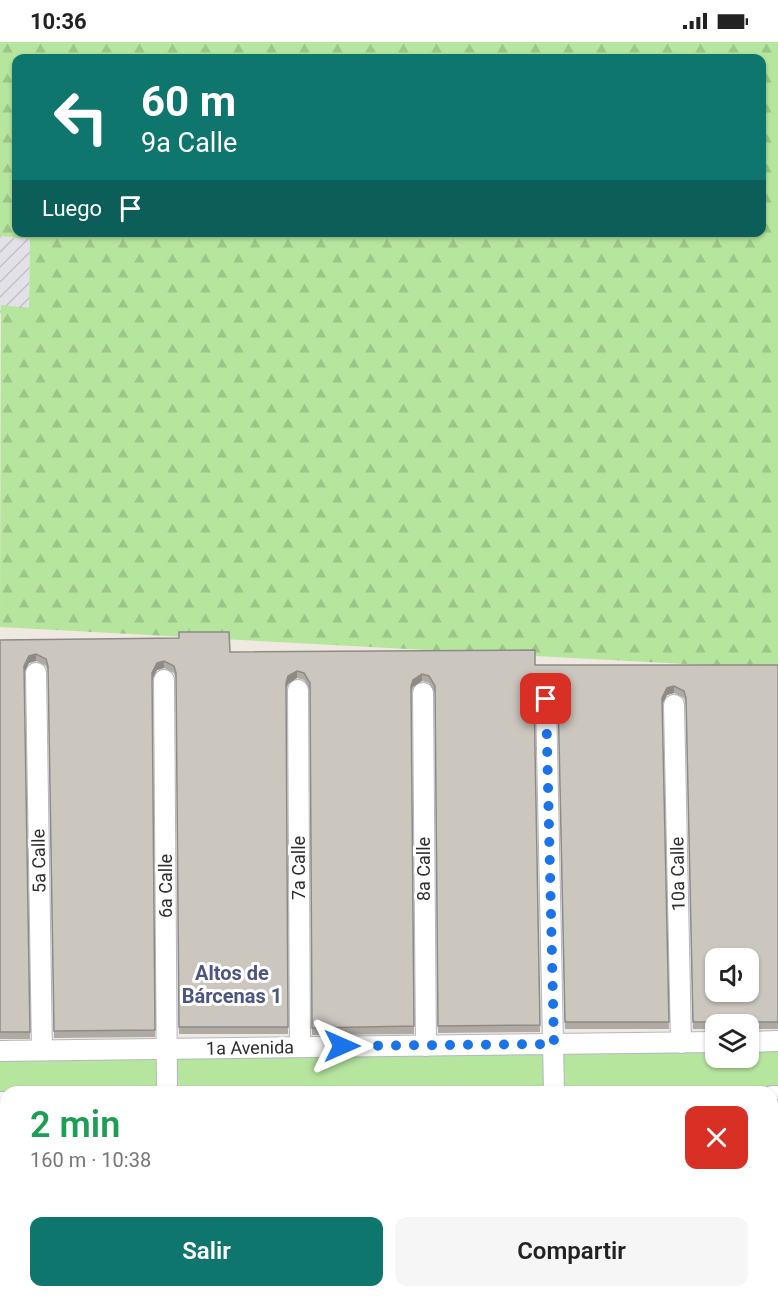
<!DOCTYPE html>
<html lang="es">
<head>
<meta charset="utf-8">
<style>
	body { margin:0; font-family:Roboto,sans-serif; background:#f6f6f6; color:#222; height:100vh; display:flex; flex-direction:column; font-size:22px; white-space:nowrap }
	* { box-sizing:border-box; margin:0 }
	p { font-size:20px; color:#767676 }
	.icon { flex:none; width:33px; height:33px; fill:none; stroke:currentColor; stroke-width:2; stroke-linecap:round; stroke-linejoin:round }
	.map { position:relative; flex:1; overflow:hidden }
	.sheet { position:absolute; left:0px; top:1044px; width:778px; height:212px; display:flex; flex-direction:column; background:#fff; border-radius:18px 18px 0 0; box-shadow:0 2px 4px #0004 }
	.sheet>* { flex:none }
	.guide { position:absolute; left:12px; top:12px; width:754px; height:183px; border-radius:12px; box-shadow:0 2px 4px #0004; background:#0f766e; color:#fff; overflow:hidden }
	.fabs { position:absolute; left:705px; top:906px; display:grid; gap:12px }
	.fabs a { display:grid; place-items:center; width:54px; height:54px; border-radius:12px; background:#fff; box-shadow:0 2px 4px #0004; font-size:30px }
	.pin { position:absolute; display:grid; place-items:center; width:51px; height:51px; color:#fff; margin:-26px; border-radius:12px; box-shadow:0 3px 9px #0006 }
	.me { position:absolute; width:66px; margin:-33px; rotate:90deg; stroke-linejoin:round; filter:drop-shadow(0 0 4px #0008) }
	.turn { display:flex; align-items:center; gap:21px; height:126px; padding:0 30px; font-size:27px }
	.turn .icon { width:78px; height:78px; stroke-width:2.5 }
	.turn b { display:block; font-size:42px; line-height:51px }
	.then { display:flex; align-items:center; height:57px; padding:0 30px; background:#0003; gap:12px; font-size:22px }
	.round { display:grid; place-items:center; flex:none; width:63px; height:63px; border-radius:12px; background:#f6f6f6 }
	.headline { display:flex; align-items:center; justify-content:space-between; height:102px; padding:0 30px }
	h1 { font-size:36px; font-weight:600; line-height:45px; color:#1e9e55 }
	.button { display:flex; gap:12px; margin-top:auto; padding:12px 30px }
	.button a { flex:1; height:69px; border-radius:12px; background:#0f766e; color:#fff; font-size:24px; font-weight:600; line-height:69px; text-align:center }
	.button a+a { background:#f6f6f6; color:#222 }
	.status { display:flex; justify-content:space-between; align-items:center; height:42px; padding:0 30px; background:#fff; direction:ltr }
	.status svg { height:16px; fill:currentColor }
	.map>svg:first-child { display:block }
	.industrial { fill:url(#industrial-furrows) }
	.education { fill:#f0e6d1 }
	.grass { fill:#b6e59e }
	.forest { fill:url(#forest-firs); fill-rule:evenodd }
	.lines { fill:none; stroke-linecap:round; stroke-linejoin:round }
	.minor-casing { stroke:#b4b7c1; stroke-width:22 }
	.minor { stroke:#fff; stroke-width:20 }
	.wall { fill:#afaba4 }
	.shaded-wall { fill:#8e8b86 }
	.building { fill:#cbc7bf; stroke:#8e8b86; stroke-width:1.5; fill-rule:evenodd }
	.route { stroke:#1a73e8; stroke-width:10; stroke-dasharray:0 18 }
	.labels { text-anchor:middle; stroke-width:6; stroke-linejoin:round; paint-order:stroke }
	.street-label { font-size:18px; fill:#2e2e2e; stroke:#fff }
	.neighbourhood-label { font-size:20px; font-weight:bold; fill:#4d5680; stroke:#fff }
</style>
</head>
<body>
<div class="status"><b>10:36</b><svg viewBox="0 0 49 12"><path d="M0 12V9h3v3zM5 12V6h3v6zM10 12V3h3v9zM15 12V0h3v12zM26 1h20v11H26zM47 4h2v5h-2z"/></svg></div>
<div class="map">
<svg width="778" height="1255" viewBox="0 0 778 1255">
	<defs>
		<pattern id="industrial-furrows" width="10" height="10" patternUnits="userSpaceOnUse" patternTransform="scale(1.5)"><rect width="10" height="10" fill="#e3e1e8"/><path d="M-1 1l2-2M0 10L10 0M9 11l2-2" fill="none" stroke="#c3c1c7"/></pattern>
		<pattern id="forest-firs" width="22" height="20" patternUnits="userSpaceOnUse" patternTransform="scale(1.5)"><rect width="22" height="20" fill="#b6e59e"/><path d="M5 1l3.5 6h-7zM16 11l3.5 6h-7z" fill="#9dc588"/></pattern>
	</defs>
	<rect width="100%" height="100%" fill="#efe9e1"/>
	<path class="industrial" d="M0 194 30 197 29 266 0 273Z"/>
	<path class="education" d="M0 1119 6 1121 8 1255H0Z"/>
	<path class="grass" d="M778 999V1054L772 1050H6V1060H0V1009L715 1000 716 1016H748L749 1000Z"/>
	<path class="forest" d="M0 0H778V627L0 585 1 263 29 266 30 197 0 194ZM16 16H762V190H16Z"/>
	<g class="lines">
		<g class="minor-casing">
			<g id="minor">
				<path d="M36 631 42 1008"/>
				<path d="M164 638 167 1050"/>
				<path d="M298 648 300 1004"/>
				<path d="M423 651 426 1004"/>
				<path d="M546 657 554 1050"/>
				<path d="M674 663 681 1001"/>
				<path d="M748 1000 778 999"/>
				<path d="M0 1009 716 1000"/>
				<path d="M772 1054H778"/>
				<path d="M0 1060H6"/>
				<path d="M42 1250V1255"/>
				<path d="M169 1250V1255"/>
				<path d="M300 1250V1255"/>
				<path d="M428 1250V1255"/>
				<path d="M556 1250V1255"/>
				<path d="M680 1250V1255"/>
			</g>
		</g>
		<use href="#minor" class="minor"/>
	</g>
	<g class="wall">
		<path d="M0 598 230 610 535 623H778V987H748V982H716V987H693L686 663 684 656 674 651 667 653 662 663 669 987H565L558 657 556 650 546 645 539 647 534 657 540 990 438 991 435 651 429 641 422 639 413 645 411 651 414 992 312 993 310 648 304 638 297 636 288 642 286 648 288 992H179L176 638 174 631 164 626 157 628 152 638 155 995 54 996 48 631 46 624 36 619 29 621 24 631 30 997H0Z"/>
		<rect x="0" y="1064" width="6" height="51"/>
	</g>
	<g class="shaded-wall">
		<path d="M36 612V619L29 621 24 631V624L29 614Z"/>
		<path d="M164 619V626L157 628 152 638V631L157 621Z"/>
		<path d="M297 629V636L288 642 286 648V641L288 634Z"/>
		<path d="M422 632V639L413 645 411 651V644L413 638Z"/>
		<path d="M546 638V645L539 647 534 657V650L539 640Z"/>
		<path d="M674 644V651L667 653 662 663V656L667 646Z"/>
	</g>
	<g class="building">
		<path d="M179 590H229L230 610 535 608V623H778V980H693L686 656 684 649 674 644 667 646 662 656 669 980H565L558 650 556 643 546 638 539 640 534 650 540 983 438 984 435 644 429 634 422 632 413 638 411 644 414 984 312 986 310 641 304 631 297 629 288 634 286 641 288 985H179L176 631 174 624 164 619 157 621 152 631 155 988 54 989 48 624 46 617 36 612 29 614 24 624 30 990H0V598L179 596ZM716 916H748V950H716Z"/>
		<path d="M778 1058V1255H689L691 1253V1250H772V1059Z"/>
		<path d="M0 1064H6V1107L0 1108Z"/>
		<path d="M53 1250H158L162 1255H53Z"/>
		<path d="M180 1250H289L293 1255H177Z"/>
		<path d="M311 1250H417L421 1255H308Z"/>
		<path d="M439 1250H545V1253L547 1255H436Z"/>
		<path d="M567 1250H669V1253L671 1255H565L567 1253Z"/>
	</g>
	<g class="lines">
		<path class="route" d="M342 1004 554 1002 546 657"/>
	</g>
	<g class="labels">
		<g class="street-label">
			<text transform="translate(39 819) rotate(-91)" y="6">5a Calle</text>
			<text transform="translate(299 826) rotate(-90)" y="6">7a Calle</text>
			<text transform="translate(424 827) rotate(-90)" y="6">8a Calle</text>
			<text transform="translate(678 832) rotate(-91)" y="6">10a Calle</text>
			<text transform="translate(166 844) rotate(-90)" y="6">6a Calle</text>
			<text transform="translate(250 1006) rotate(-1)" y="6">1a Avenida</text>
		</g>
		<g class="neighbourhood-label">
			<text x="232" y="938">Altos de<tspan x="232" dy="23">Bárcenas 1</tspan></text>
		</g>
	</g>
</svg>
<div class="fabs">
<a><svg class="icon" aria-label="sound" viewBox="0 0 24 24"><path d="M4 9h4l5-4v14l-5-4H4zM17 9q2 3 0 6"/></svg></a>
<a><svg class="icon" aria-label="layers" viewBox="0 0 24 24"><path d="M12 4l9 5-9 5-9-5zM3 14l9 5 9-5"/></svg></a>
</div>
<div class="pin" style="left:546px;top:657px;background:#d93025"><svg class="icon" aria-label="arrive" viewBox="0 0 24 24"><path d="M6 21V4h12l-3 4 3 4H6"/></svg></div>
<svg class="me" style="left:342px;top:1004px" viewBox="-20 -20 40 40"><path d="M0-17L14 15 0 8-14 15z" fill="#1a73e8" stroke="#fff" stroke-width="4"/></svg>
<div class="guide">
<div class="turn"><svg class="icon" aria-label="left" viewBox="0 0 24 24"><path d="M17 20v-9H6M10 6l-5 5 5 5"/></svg><div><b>60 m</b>9a Calle</div></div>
<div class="then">Luego<svg class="icon" aria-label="arrive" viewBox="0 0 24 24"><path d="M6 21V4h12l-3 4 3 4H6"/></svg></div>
</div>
<section class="sheet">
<div class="headline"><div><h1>2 min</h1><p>160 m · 10:38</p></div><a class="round" style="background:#d93025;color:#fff"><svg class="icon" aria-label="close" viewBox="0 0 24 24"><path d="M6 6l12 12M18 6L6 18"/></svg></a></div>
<div class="button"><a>Salir</a><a>Compartir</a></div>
</section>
</div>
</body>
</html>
